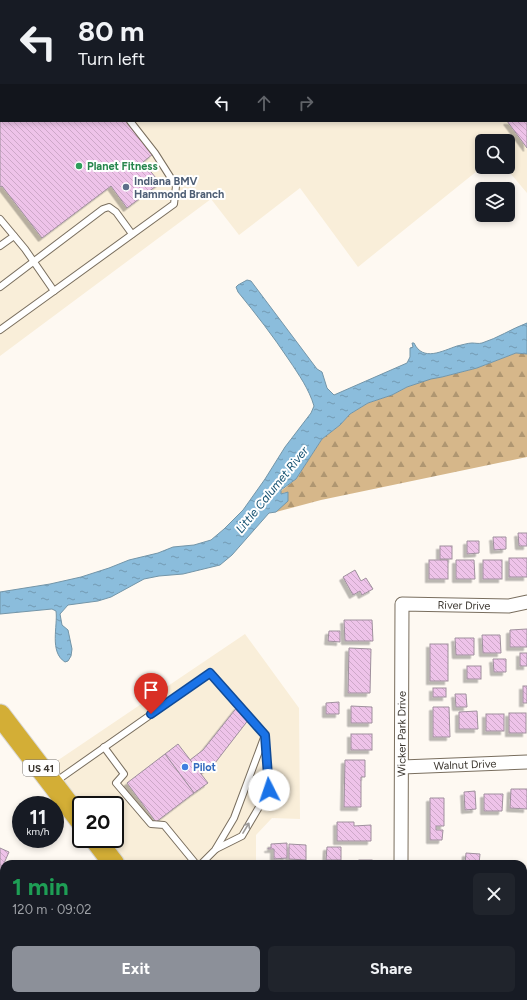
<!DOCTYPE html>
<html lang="en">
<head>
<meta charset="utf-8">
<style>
	body { margin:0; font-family:Figtree,sans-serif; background:#20242c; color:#f1f3f6; height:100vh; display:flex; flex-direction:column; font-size:15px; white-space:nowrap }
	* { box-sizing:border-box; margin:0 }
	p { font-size:13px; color:#9ea1a6 }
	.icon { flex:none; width:22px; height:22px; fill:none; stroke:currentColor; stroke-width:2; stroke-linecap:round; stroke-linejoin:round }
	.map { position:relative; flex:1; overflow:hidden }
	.sheet { position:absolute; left:0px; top:860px; width:527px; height:140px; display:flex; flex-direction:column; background:#171b24; border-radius:12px 12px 0 0; box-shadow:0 2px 6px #0003 }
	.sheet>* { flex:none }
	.banner { position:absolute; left:0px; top:0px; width:527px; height:122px; box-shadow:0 2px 6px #0003; background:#171b24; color:#f1f3f6; overflow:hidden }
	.controls { position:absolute; left:475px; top:134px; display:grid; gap:8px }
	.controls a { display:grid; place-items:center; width:40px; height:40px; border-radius:6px; background:#171b24; box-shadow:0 2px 6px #0003; font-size:20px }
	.speed { position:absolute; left:12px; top:796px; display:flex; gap:8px; font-size:20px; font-weight:700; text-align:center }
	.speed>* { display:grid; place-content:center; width:52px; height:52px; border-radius:50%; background:#171b24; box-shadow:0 2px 6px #0003; line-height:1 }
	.speed small { font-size:10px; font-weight:400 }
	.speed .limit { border:2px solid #111; border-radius:6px; background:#fff; color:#111 }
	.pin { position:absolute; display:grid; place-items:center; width:34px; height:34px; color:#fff; margin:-41px -17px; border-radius:50% 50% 50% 0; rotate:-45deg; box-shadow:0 0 4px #0007 }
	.pin .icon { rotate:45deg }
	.me { position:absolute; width:44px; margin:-22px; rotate:356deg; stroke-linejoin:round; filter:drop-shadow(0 0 3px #0008) }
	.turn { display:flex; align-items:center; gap:14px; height:84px; padding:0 12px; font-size:18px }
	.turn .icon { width:52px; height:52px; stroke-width:2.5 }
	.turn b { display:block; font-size:28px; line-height:34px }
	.lanes { display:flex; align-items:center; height:38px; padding:0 12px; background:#0003; justify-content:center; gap:20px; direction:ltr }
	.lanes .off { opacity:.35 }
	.round { display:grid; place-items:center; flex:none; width:42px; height:42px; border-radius:6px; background:#20242c }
	.head { display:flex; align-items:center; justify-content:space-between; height:68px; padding:0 12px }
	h1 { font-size:24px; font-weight:700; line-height:30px; color:#1e9e55 }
	.cta { display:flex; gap:8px; margin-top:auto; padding:8px 12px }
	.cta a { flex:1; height:46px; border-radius:6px; background:#8c9099; color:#fff; font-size:16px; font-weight:700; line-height:46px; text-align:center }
	.cta a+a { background:#20242c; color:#f1f3f6 }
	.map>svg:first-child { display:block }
	.commercial { fill:#f9eed9; fill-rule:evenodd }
	.forest { fill:url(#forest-firs) }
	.water { fill:url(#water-ripples); stroke:#7395a8 }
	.building { fill:url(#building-back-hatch); stroke:#9f909d; filter:url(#shadow) }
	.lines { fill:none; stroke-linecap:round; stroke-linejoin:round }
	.service-casing { stroke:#796e5e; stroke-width:8 }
	.minor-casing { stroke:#796e5e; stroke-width:15 }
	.trunk-casing { stroke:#d8d7d6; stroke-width:23 }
	.service { stroke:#fff; stroke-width:6 }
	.minor { stroke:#fff; stroke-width:13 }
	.trunk { stroke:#d3ae36; stroke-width:21 }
	.oneway { stroke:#9e9b98 }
	.route-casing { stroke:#114b97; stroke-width:10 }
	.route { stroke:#1a73e8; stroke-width:7 }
	.leisure-dot { fill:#2e9e5b; stroke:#fff; stroke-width:1.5 }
	.service-dot { fill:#5c6f8a; stroke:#fff; stroke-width:1.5 }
	.shop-dot { fill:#3f7fe0; stroke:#fff; stroke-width:1.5 }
	.labels { text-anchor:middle; stroke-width:4; stroke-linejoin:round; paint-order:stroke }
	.shield { fill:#fff; stroke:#76736e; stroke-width:1 }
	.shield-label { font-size:10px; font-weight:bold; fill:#3c3730 }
	.leisure-label { font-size:11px; font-weight:bold; fill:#27864d; stroke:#fff; text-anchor:start }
	.service-label { font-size:11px; font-weight:bold; fill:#4e5e75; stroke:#fff; text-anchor:start }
	.street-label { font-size:11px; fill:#3c3730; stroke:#fff }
	.shop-label { font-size:11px; font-weight:bold; fill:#366cbe; stroke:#fff; text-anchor:start }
	.water-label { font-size:12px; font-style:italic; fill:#165272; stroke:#fff }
</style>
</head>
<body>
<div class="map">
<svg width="527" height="1000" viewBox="0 0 527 1000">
	<defs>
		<pattern id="forest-firs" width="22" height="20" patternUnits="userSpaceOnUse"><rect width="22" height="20" fill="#d6b78a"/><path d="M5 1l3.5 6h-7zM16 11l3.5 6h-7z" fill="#af9671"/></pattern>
		<pattern id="water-ripples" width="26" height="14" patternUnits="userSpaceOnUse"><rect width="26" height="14" fill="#8bbddc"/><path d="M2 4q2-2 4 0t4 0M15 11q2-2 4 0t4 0" fill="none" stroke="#739ab3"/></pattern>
		<pattern id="building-back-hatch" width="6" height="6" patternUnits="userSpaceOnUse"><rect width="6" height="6" fill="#eec3e9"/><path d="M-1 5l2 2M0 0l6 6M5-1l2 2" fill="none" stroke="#cda8c8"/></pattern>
		<filter id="shadow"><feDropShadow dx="-3.5" dy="3.5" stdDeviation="0" flood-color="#0004"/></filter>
	</defs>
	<rect width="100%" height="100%" fill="#fef9f2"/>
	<g class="commercial">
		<path d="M0 0H527V193L505 167H508V141H482V167L358 267 300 188 239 235 211 199 0 356ZM1 1H526V121H1Z"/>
		<path d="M245 634 299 708 300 819 272 818 256 835V864H119L100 839H115V805H81L45 769Z"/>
	</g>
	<path class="forest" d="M516 353 527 354V457L321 500 276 512 288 500 287 492 280 494 281 491 296 479 322 439 340 425 350 414 368 403 392 395 407 387 431 378 442 377 477 368Z"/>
	<path class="water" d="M247 280 251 281 317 369 322 372 327 388 334 395 407 363 410 357V348L413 347 412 343H414C423 362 442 351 457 346 462 345 468 343 472 343 476 343 478 344 482 343 498 338 511 329 527 323V354L516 353 477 368 442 377 431 379 407 387 392 395 368 403 350 414 340 425 322 439 296 479 281 490V494L288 492V501L276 512 269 513 232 555 220 565 183 574 159 576 144 579 111 597 98 601 68 605 60 614 62 625 68 630 72 649 71 656 68 661 65 662C49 652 58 626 56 611L52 609 0 614V592L50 584 81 577 109 568 129 560 158 553 173 547 194 545 211 540 224 529 243 510 265 479 285 447 311 413 314 406C309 389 299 375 289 360 273 336 256 314 238 292L236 287 238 285Z"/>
	<g class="building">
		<path d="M0 12H1V121H128L153 154 143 162 160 183 127 208 111 186 42 238 2 186 0 187Z"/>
		<path d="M527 50V148L507 121H526Z"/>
		<path d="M518 533H527V546H519Z"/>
		<path d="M493 537H506V549L494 550Z"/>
		<path d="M467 541H479V553L467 554Z"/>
		<rect x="440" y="546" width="12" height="13"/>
		<rect x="509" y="558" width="18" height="19"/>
		<rect x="429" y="560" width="19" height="19"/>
		<path d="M456 560H474L475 579H456Z"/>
		<rect x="483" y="560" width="19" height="19"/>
		<path d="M355 570 361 581 366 578 373 589 362 595 360 591 353 595 343 577Z"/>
		<path d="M344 620H372L373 641H345Z"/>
		<path d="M527 629V647H510V630Z"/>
		<path d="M329 631H340V642L328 641Z"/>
		<path d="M482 635H500L501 653H483Z"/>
		<path d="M455 638H474V655H456Z"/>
		<rect x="430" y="644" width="18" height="37"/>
		<path d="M349 648 371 649 370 693H348Z"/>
		<rect x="520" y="653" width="7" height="13"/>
		<path d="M493 659H506V672H494Z"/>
		<rect x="467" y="666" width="14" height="13"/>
		<rect x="523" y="686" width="4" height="17"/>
		<rect x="433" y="688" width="13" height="9"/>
		<path d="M455 694H466L467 707H456Z"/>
		<path d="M339 702V714H326V703Z"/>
		<path d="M238 706 249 719 215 763 201 774 190 760 203 750Z"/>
		<path d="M351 706 372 707V723H351Z"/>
		<path d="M433 707H449L450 737H433Z"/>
		<path d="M477 711 478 729H459V712Z"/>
		<rect x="509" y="713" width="17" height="20"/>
		<rect x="486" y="714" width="18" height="17"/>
		<rect x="351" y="734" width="21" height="16"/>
		<path d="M178 744 208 783 194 793 165 754Z"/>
		<path d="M165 754 194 793 156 822 127 783Z"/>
		<path d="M345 760H365V777H361V807H344Z"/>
		<path d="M511 789H527V809L510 808Z"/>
		<path d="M475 791 476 809 465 810 464 792Z"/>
		<path d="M484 794H503L502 811H484Z"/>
		<path d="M430 798H444V826H436V830H443L442 840H430Z"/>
		<path d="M337 822H354V826L371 825V841H337Z"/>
		<path d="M287 843V858L274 859V849H268V848H271V844Z"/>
		<path d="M289 844 306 845V860L289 859Z"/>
		<path d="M327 847H341V860H326Z"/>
		<path d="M0 848 9 852 1 870 4 867V877L0 871Z"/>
		<path d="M466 853 480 854 479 864H465Z"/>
		<rect x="359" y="860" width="13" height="4"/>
		<rect x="523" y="962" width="4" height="31"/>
	</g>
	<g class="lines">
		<g class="service-casing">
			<g id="service">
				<path d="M37 0V1"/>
				<path d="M0 219 25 249 54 291 0 330"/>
				<path d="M0 246 14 236"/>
				<path d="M0 287 103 209 109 207 116 212 132 234"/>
				<path d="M54 291 174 204 176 186 155 153 130 121"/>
				<path d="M104 747 124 774 116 783 151 824 164 825 196 864"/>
				<path d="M55 782 210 673 265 735 234 818 215 850 201 864"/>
				<path d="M216 849 242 836 269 790 265 737"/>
			</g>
		</g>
		<g class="minor-casing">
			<g id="minor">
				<path id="s1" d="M402 767 527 762"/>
				<path id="s2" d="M401 864 402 604 509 606 527 602"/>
				<path d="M523 924H527"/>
				<path d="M403 996V1000"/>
			</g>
		</g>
		<g class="trunk-casing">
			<g id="trunk">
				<path d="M0 715 81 821"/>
				<path d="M95 839 114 864"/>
				<path d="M203 996 204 1000"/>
				<path d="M228 996 231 1000"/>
			</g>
		</g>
		<use href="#service" class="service"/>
		<use href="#minor" class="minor"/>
		<use href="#trunk" class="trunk"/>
	</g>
	<defs><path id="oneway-shaft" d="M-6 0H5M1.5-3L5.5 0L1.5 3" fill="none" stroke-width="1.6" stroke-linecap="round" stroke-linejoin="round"/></defs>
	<use class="oneway" href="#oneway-shaft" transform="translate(246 828) rotate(-59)"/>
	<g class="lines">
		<g class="route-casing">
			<path id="route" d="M151 714 210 673 265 735 269 790"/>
		</g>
		<use href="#route" class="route"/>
	</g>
	<circle class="leisure-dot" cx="79" cy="166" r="4"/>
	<circle class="service-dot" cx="126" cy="187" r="4"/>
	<circle class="shop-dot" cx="185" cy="767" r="4"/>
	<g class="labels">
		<rect class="shield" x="23" y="760" width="36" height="16" rx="3"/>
		<g class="shield-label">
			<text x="41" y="772">US 41</text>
		</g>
		<g class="leisure-label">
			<text x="87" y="170">Planet Fitness</text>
		</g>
		<g class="service-label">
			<text x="134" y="185">Indiana BMV<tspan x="134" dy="13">Hammond Branch</tspan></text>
		</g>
		<g class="street-label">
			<text dy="4" stroke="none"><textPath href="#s2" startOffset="322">River Drive</textPath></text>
			<text dy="4" stroke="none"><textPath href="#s2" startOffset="130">Wicker Park Drive</textPath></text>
			<text dy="4" stroke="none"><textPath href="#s1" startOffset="63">Walnut Drive</textPath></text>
		</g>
		<g class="shop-label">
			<text x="193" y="771">Pilot</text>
		</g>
		<g class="water-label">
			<text transform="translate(272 490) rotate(-51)" y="4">Little Calumet River</text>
		</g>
	</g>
</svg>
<div class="controls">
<a><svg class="icon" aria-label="search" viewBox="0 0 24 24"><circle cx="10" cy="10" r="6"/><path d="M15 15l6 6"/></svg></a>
<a><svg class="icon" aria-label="layers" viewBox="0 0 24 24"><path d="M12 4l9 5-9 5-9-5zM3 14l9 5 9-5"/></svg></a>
</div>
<div class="speed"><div>11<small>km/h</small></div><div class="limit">20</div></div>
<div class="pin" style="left:151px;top:714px;background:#d93025"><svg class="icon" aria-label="arrive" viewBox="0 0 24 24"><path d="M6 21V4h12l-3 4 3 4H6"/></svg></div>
<svg class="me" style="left:269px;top:790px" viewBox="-20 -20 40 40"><circle r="19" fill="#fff"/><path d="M0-13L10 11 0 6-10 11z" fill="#1a73e8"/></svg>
<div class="banner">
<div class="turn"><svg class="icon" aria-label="left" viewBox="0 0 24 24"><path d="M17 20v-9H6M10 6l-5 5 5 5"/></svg><div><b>80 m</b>Turn left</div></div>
<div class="lanes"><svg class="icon" aria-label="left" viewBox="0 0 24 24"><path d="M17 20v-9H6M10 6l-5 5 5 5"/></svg><svg class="icon off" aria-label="ahead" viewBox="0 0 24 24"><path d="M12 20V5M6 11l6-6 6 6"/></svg><svg class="icon off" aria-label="right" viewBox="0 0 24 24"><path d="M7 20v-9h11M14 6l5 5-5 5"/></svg></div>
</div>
<section class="sheet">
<div class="head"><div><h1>1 min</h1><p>120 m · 09:02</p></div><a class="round"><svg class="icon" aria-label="close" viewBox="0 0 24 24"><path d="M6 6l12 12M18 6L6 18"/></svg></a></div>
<div class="cta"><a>Exit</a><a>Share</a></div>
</section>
</div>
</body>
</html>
